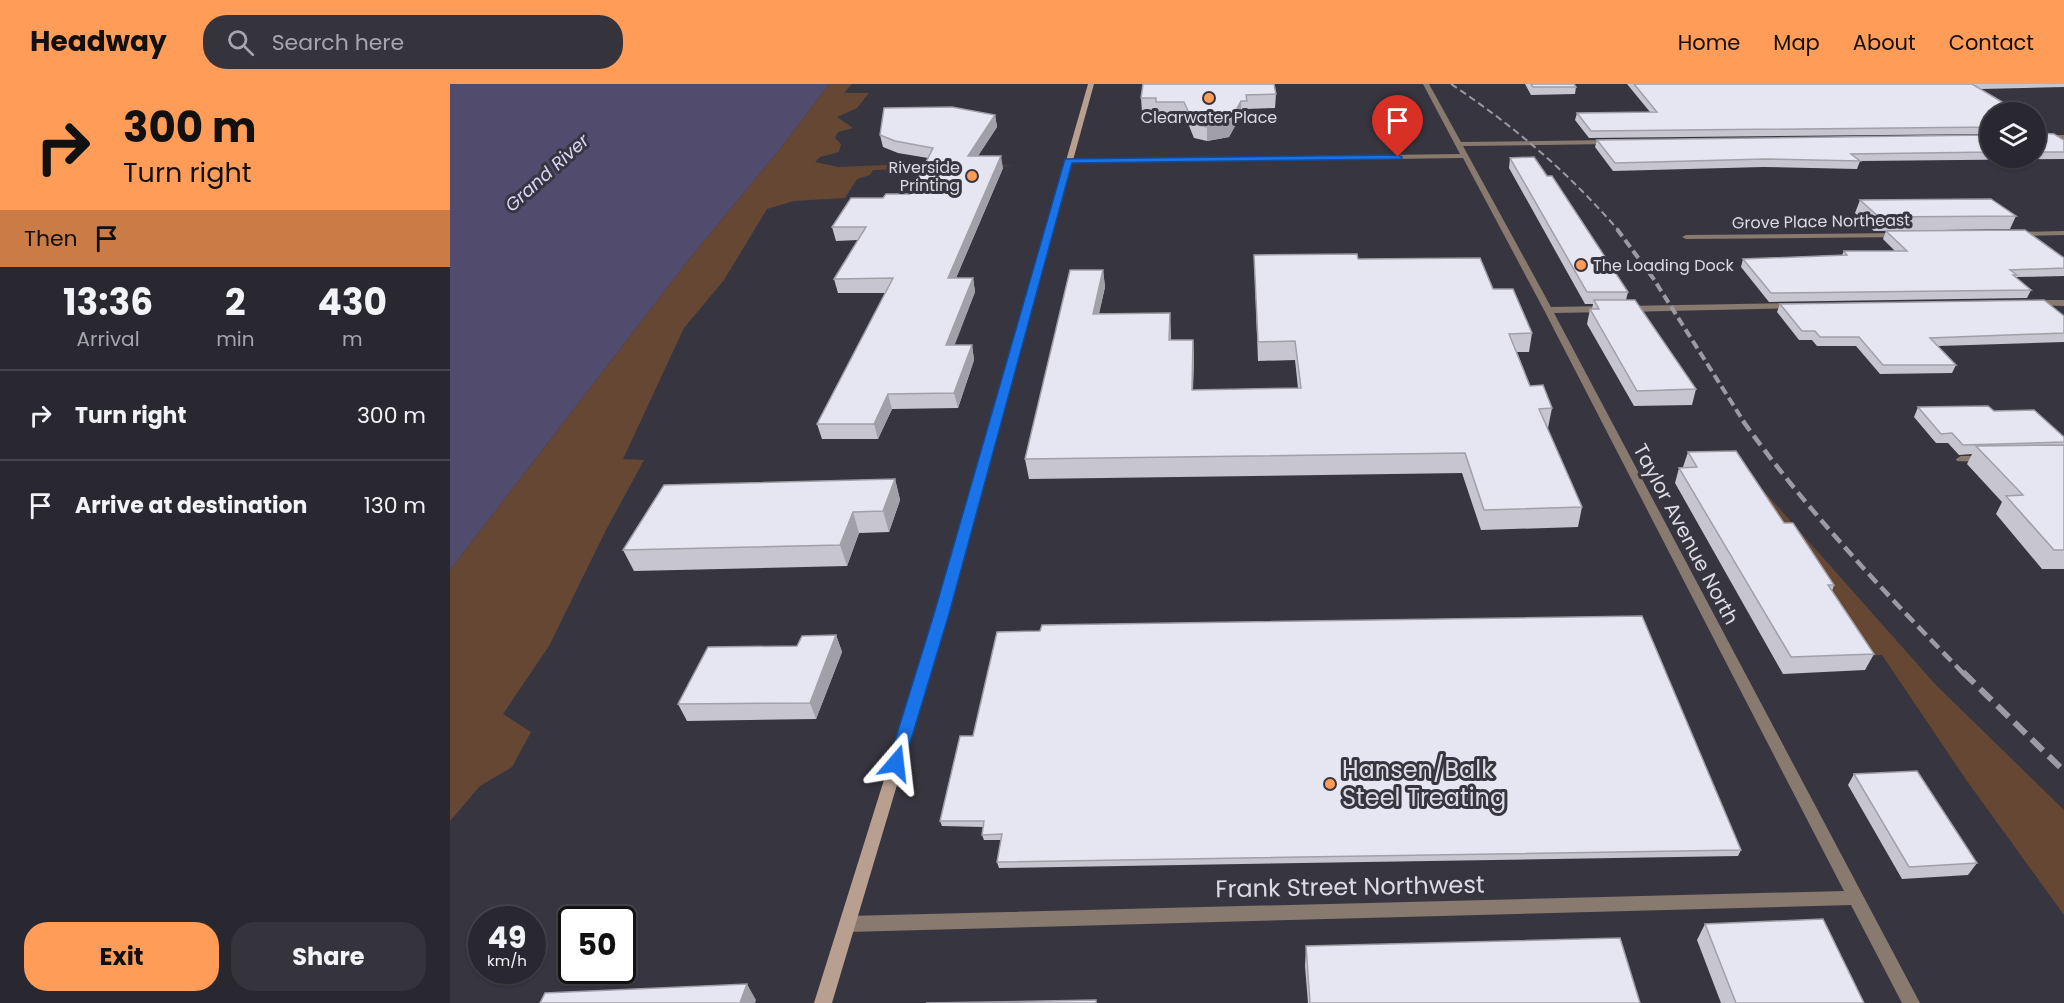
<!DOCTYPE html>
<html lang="en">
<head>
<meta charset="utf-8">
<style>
	body { margin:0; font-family:Poppins,sans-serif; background:#35343c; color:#f1f3f6; height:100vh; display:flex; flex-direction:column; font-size:22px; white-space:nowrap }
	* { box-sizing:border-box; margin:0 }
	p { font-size:20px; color:#a5a6ab }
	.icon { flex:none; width:33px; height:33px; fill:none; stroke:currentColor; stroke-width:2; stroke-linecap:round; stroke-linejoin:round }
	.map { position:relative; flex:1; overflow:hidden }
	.panel { display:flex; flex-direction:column; background:#292830; width:450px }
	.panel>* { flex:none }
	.guide { background:#fe9c58; color:#111; overflow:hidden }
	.buttons { position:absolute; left:1530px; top:18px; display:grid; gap:12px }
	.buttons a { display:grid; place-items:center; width:66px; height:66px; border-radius:50%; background:#292830; box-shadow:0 2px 4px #0004,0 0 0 2px #45444c; font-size:30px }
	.speed { position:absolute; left:18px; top:822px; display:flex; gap:12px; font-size:30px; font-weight:700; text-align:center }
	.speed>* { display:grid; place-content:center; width:78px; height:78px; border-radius:50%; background:#292830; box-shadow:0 2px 4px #0004,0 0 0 2px #45444c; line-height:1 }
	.speed small { font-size:15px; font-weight:400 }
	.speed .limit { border:3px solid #111; border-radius:9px; background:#fff; color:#111 }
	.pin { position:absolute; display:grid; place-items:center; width:51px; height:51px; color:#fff; margin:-62px -26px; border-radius:50% 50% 50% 0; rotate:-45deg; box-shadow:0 0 6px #0007 }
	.pin .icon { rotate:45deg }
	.me { position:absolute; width:66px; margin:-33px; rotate:17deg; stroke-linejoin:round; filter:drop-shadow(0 0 4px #0008) }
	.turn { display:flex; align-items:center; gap:21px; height:126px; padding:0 24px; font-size:27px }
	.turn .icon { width:78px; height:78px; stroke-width:2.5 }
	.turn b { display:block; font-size:42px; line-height:51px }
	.then { display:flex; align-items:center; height:57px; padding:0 24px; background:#0003; gap:12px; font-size:22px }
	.eta { display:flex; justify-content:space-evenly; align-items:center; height:102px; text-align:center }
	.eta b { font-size:36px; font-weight:700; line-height:42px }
	.button { display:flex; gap:12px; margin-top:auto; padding:12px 24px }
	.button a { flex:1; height:69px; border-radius:24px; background:#fe9c58; color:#111; font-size:24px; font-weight:700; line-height:69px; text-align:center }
	.button a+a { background:#35343c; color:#f1f3f6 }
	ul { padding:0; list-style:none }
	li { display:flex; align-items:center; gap:18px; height:90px; padding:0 24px; border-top:2px solid #45444c }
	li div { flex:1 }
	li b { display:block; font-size:22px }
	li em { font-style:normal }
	header { display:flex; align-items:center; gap:36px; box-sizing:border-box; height:84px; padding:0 30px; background:#fe9c58; color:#111 }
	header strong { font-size:28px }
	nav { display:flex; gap:33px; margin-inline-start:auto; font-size:21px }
	.search { width:420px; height:54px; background:#35343c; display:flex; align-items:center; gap:15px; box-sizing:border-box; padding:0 21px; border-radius:24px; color:#a5a6ab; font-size:22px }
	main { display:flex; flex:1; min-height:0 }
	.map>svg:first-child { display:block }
	.green { fill:#654734 }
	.water { fill:#514c6d }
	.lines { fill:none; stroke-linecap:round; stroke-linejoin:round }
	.minor { fill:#897a70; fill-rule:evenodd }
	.secondary { fill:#b89f90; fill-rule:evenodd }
	.rail-far3 { stroke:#9c9ba3; stroke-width:2; stroke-dasharray:7 4; stroke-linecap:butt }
	.rail-far2 { stroke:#9c9ba3; stroke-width:4; stroke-dasharray:9 4.5; stroke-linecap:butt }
	.rail-far1 { stroke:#9c9ba3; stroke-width:4.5; stroke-dasharray:12 6; stroke-linecap:butt }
	.rail { stroke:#9c9ba3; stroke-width:6; stroke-dasharray:16 8; stroke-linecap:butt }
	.wall { fill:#c6c5d0 }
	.shaded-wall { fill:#a1a0a9 }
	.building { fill:#e6e5f2; stroke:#a1a0a9; stroke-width:1.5 }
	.route { fill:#1a73e8; stroke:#114b97; stroke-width:1.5 }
	.poi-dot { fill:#fe9c58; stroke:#373640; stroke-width:2 }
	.labels { text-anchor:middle; stroke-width:6; stroke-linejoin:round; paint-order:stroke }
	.far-poi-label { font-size:16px; fill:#dcdbe2; stroke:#373640 }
	.far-street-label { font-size:16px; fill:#dcdbe2; stroke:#373640 }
	.far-water-label { font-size:18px; font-style:italic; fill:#dad6fa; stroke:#373640 }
	.street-label { font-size:20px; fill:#dcdbe2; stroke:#373640 }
	.near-poi-label { font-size:24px; fill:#dcdbe2; stroke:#373640; text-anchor:start }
	.near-street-label { font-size:24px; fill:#dcdbe2; stroke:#373640 }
</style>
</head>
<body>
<header>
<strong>Headway</strong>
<div class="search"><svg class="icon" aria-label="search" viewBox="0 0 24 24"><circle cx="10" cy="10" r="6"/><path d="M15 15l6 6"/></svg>Search here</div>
<nav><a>Home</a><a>Map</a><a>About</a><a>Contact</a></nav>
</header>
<main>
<section class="panel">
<div class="guide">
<div class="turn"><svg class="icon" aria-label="right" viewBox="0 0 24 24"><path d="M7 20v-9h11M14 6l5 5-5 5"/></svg><div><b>300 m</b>Turn right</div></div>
<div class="then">Then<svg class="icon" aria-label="arrive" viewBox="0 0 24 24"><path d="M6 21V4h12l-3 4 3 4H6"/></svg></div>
</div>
<div class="eta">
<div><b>13:36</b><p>Arrival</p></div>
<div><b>2</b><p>min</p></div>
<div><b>430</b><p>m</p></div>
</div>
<ul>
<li><svg class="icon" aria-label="right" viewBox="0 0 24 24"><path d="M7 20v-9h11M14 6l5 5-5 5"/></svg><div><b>Turn right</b></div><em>300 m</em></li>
<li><svg class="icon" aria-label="arrive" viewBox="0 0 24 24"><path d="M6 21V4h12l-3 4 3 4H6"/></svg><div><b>Arrive at destination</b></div><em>130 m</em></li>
</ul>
<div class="button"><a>Exit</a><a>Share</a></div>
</section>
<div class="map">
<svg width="1614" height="919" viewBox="0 0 1614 919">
	<rect width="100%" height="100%" fill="#373640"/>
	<g class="green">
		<path d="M379 0H402L394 9H419L407 24 387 33 403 44 388 48 385 54 391 60 389 68 370 73 365 78 388 83 509 78 563 82 423 86 420 91 407 95 395 114 344 117 317 125 274 196 234 244 173 375 194 376 156 446 99 562 53 630 81 648 62 683 30 702 0 737V486L240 174 329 66Z"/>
		<path d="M1305 397 1485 600 1614 726V831L1517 697 1432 571 1410 572Z"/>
	</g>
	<path class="water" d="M0 0H379L329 66 240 174 0 486Z"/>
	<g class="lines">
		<g class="minor">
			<path d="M973 0H979L1011 58 1161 56 1164 58 1161 60 1013 62 1101 223 1157 222 1161 225 1157 228 1104 229 1470 919H1452L1401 821 397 848 391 845 389 840 391 835 397 832 1394 807 1094 226 1013 74 618 79 614 77 618 75 1010 70Z"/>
			<rect x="1586" y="51" width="28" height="4"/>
			<path d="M1614 147V151L1564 152 1560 150 1564 148Z"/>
			<path d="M1451 149 1455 151 1454 153 1236 155 1232 153 1236 151Z"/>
			<path d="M1582 216H1614V222L1579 221 1578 219Z"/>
			<path d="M1346 219 1349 220V224L1174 228 1170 225 1174 222Z"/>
			<path d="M1511 372H1534L1539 375 1534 378 1507 377 1506 375Z"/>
		</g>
		<path class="secondary" d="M638 0H644L498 530 382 919H364L486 530Z"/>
		<path class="rail-far3" d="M1001 0C1064 42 1119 89 1169 147"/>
		<path class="rail-far2" d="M1167 145 1203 194 1294 338"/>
		<path class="rail-far1" d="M1293 337C1358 428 1436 510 1514 590"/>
		<path class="rail" d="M1513 588 1614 687"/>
	</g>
	<g class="wall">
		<path d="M1075 0H1124L1126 3 1125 10 1081 11Z"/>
		<path d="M1177 0H1614V3L1531 5 1540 28V50L1139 54 1125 36 1127 29 1200 28Z"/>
		<path d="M826 10 825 24 797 25V31H791L779 53 757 57 744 54 735 32H707L706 27 692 28 691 14Z"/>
		<path d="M545 31 547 43 528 72 553 84 506 194H523L525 208 504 261H522L524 276 508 324 442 325 428 355H372L367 340 435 209H388L384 195 408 156 386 157 382 143 433 114 460 110 478 74 448 69 433 63 430 51Z"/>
		<path d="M1586 39 1588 49 1614 56V75L1410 77 1407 85 1313 83 1163 87 1145 63 1147 56 1540 51V74H1586Z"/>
		<path d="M1060 74 1097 92 1178 208 1176 216 1246 305 1242 321 1184 322 1137 240 1140 225H1142L1143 220H1135L1059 84Z"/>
		<path d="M1410 116 1566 132 1560 145 1424 147 1405 129Z"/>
		<path d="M1436 147 1614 174V192L1566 193 1581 206 1577 214 1319 218 1291 183 1293 175 1392 171 1394 167H1445L1433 155Z"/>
		<path d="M804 171 908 175 1043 205 1082 249 1079 268H1067L1080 302 1102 324 1098 344H1097L1132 423 1128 443 1031 446 1012 389 579 395 575 375 653 186 655 203 649 229 721 247V256H743L744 274 743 306 848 304 845 276 808 277Z"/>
		<path d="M1330 220 1614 232V258L1488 262 1506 281 1502 289 1430 290 1406 262H1367L1362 256H1349L1327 228Z"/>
		<path d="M1468 323 1544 327 1614 353V485H1592L1546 430 1552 418 1517 380 1522 370 1509 371 1498 359H1486L1464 333Z"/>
		<path d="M1238 368 1384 501 1382 507 1424 570 1415 586 1333 590 1225 399 1229 384 1233 383Z"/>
		<path d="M445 395 450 416 439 448 409 449 397 482 184 487 173 466Z"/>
		<path d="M386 551 392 568 366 635 237 637 228 620 347 562Z"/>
		<path d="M510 652 1291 766 1288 772 549 784 547 778 551 756H534L532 751 533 743 492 742 490 737Z"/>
		<path d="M1404 690 1527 779 1518 791 1452 795 1398 701Z"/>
		<path d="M1255 840 1414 919H1271L1247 856Z"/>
		<path d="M856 862 1190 919H858L855 882Z"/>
	</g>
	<g class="shaded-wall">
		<path d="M791 17V31L779 53 757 57V43Z"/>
		<path d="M545 31 547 43 520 84 518 72Z"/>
		<path d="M551 72 553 84 500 208 498 194Z"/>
		<path d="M653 186 655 203 645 248 643 230Z"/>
		<path d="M523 194 525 208 499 276 496 261Z"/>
		<path d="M720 229 721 247 720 274 719 256Z"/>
		<path d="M743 256 744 274 742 325V306Z"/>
		<path d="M522 261 524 276 508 324 504 309Z"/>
		<path d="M438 310 442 325 428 355 424 340Z"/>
		<path d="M445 395 450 416 439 448 433 427Z"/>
		<path d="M403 428 409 449 397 482 390 461Z"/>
		<path d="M386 551 392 568 366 635 360 619Z"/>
		<path d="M297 900 306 916 305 919H290Z"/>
	</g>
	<g class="building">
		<path d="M693 0H824L826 10 796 11 797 17H791L779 39 757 43 744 40 734 18H706V14H691Z"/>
		<path d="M1081 0H1124L1126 3H1083Z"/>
		<path d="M1184 0H1522L1569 28H1540V43L1141 47 1127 29 1207 28Z"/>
		<path d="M502 23 545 31 518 72H551L498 194H523L496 261H522L504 309 438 310 424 340H367L443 194 384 195 416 143H382L401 114H433L436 110H460L483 64 445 57 430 51 434 24Z"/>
		<path d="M1586 39 1590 42 1587 44 1588 49 1604 50 1614 56V68H1586Z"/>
		<path d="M1540 51V68L1401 70 1410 77 1315 75 1165 79 1147 56Z"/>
		<path d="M1084 73 1097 92H1102L1178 208H1137L1060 74Z"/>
		<path d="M1541 115 1566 132 1429 133 1410 116Z"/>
		<path d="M1575 146 1614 174V184L1560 186 1567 191H1563L1581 206 1321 209 1293 175 1397 171 1394 167H1457L1436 147Z"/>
		<path d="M907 170 908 175 1030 174 1043 205H1063L1082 249 1059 250 1080 302 1093 301 1102 324 1089 325 1132 423 1034 426 1015 369 575 375 620 186H653L643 230 720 229 719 256H743L742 306 851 304 845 257 808 258 804 171Z"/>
		<path d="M1144 216H1185L1246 305 1187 307 1140 225H1149Z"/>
		<path d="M1594 216 1614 232V249L1480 254 1506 281H1433L1409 253H1370L1365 247H1352L1330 220Z"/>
		<path d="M1538 322 1544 327 1584 326 1614 353V358L1513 361 1502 349 1491 350 1468 323Z"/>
		<path d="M1614 361V466H1604L1556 412 1573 411 1526 362Z"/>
		<path d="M1286 367 1334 439H1343L1384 501H1378L1424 570 1341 573 1229 384 1247 383 1238 368Z"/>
		<path d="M445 395 433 427 403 428 390 461 173 466 214 401Z"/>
		<path d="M1192 532 1291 766 547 778 552 750 532 751 534 737H490L510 652H523L547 548 590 547 592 541Z"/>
		<path d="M386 551 360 619 228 620 258 563 347 562 352 552Z"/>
		<path d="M1467 687 1527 779 1459 783 1404 690Z"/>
		<path d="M1373 835 1414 919H1286L1255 840Z"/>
		<path d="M1170 854 1190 919H860L856 862Z"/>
		<path d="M297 900 290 919H90L95 909Z"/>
		<path d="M646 916V919H476Z"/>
	</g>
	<path class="route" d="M948 71 952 73 951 75 622 79 499 530 454 679 452 684 446 686 440 684 438 679 484 530 615 75Z"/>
	<g class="poi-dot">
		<circle cx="759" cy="14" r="6"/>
		<circle cx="522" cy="92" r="6"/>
		<circle cx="1131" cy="181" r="6"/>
		<circle cx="880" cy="700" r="6"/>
	</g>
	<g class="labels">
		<g class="far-poi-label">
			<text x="759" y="39">Clearwater Place</text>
			<text x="510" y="89" text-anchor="end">Riverside<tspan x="510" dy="18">Printing</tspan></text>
			<text x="1143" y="187" text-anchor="start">The Loading Dock</text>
		</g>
		<g class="far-street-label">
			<text transform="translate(1371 137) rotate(-1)" y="6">Grove Place Northeast</text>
		</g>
		<g class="far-water-label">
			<text transform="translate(97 89) rotate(-42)" y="6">Grand River</text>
		</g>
		<g class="street-label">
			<text transform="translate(1236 450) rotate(62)" y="7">Taylor Avenue North</text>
		</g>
		<g class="near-poi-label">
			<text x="892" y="694">Hansen/Balk<tspan x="892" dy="28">Steel Treating</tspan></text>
		</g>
		<g class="near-street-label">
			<text transform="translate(900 803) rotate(-1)" y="8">Frank Street Northwest</text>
		</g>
	</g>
</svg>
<div class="buttons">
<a><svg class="icon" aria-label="layers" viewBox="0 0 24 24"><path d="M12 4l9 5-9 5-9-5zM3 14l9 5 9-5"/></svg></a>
</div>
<div class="speed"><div>49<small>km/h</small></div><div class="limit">50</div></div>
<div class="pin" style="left:948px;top:73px;background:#d93025"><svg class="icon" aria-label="arrive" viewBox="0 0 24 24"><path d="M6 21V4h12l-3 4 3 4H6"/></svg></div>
<svg class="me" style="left:446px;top:679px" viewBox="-20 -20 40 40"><path d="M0-17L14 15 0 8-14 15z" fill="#1a73e8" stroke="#fff" stroke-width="4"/></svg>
</div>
</main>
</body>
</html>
